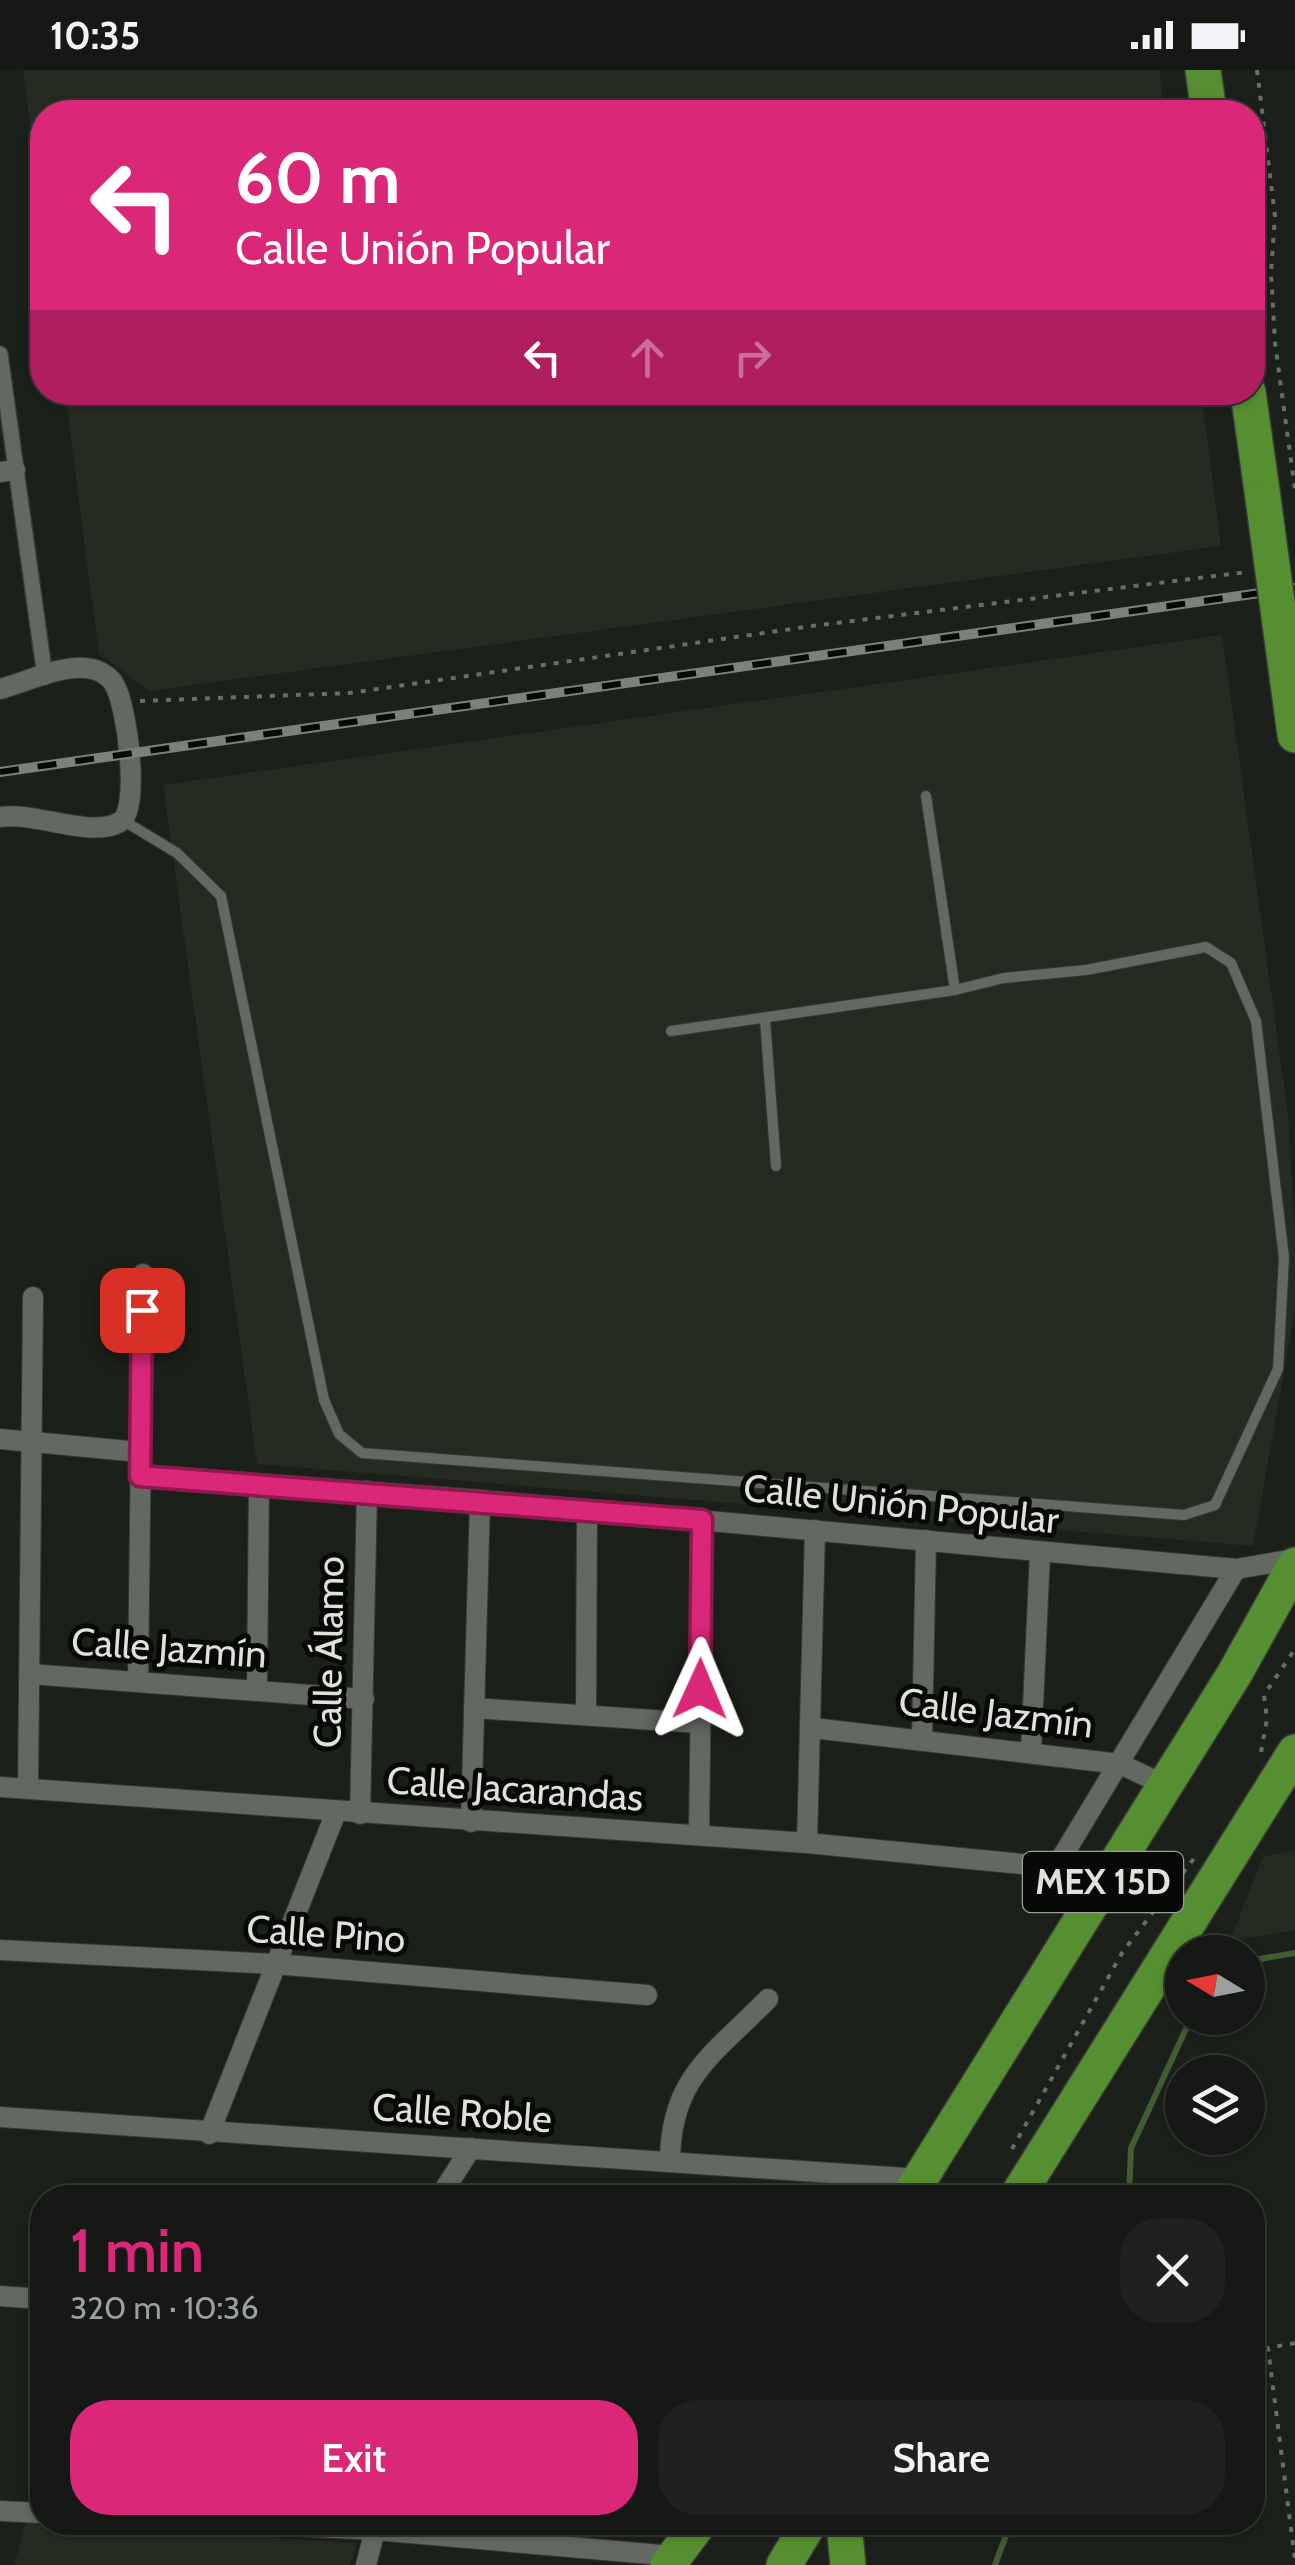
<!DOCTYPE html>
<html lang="en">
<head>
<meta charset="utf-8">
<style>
	body { margin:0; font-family:Cabin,sans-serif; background:#1e211d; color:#f1f3f6; height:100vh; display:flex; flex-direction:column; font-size:38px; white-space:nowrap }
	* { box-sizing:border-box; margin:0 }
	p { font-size:32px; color:#9da0a0 }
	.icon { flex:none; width:55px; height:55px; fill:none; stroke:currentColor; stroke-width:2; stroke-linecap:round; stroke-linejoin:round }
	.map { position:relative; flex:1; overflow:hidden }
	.panel { position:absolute; left:30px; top:2115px; width:1235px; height:350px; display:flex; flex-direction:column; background:#151814; border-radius:40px; box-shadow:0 2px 8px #0004,0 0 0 2px #343734 }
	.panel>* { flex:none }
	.guide { position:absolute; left:30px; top:30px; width:1235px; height:305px; border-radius:40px; box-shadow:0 2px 8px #0004,0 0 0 2px #343734; background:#db2777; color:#fff; overflow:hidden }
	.needle { width:65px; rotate:280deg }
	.buttons { position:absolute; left:1165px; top:1865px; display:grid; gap:20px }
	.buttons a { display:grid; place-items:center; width:100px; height:100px; border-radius:50%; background:#151814; box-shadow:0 2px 8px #0004,0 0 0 2px #343734; font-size:50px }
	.pin { position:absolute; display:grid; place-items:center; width:85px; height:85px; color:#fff; margin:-42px; border-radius:20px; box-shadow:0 5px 15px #0006 }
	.me { position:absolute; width:110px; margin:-55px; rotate:1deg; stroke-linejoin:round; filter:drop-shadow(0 0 8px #0008) }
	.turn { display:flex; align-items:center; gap:35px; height:210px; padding:0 40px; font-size:45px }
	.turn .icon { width:130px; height:130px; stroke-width:2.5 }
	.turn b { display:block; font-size:70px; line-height:85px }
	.lanes { display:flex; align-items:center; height:95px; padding:0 40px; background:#0003; justify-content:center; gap:50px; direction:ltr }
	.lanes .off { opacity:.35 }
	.round { display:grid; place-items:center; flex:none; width:105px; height:105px; border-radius:40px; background:#1e211d }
	.head { display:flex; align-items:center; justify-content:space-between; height:170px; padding:0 40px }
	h1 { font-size:60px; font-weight:600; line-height:75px; color:#db2777 }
	.button { display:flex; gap:20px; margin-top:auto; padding:20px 40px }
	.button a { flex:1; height:115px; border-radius:40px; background:#db2777; color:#fff; font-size:40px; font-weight:600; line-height:115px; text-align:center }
	.button a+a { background:#1e211d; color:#f1f3f6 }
	.status { display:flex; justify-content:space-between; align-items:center; height:70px; padding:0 50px; background:#151814; direction:ltr }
	.status svg { height:28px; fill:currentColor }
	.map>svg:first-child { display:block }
	.built { fill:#242b21 }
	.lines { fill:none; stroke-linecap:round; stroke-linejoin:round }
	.stream { stroke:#415d34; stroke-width:6 }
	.service-casing { stroke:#373935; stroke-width:12 }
	.pedestrian-casing { stroke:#373935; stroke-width:18 }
	.minor-casing { stroke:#373935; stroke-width:22 }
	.trunk-casing { stroke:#373935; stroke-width:38 }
	.path { stroke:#6a6d68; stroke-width:4; stroke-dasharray:5 8; stroke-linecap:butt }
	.service { stroke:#646862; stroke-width:10 }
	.pedestrian { stroke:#646862; stroke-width:15 }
	.minor { stroke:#646862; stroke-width:20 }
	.trunk { stroke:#568f31; stroke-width:35 }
	.rail-casing { stroke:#7d807b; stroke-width:10 }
	.rail { stroke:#070907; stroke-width:6; stroke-dasharray:19; stroke-linecap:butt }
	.trunk-bridge-casing { stroke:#373935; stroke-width:38; stroke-linecap:butt }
	.trunk-bridge { stroke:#568f31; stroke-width:35 }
	.route-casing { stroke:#8e194d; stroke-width:25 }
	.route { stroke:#db2777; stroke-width:18 }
	.labels { text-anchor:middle; stroke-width:10; stroke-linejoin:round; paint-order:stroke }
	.shield { fill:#070907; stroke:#9ea09d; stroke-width:2.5 }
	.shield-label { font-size:35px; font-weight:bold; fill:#dfe1dd }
	.street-label { font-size:38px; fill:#dfe1dd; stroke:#070907 }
</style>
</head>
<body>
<div class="status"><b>10:35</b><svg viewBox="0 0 49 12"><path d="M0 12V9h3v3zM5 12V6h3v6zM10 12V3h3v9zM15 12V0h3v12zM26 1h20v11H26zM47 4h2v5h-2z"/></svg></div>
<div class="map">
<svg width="1295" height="2495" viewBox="0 0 1295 2495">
	<rect width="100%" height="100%" fill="#1c201a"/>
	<g class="built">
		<path d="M23 0H1159L1164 42H42V151Z"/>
		<path d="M65 323H1201L1221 476 149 621 99 584Z"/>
		<path d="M1222 565 1288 1045 1295 1160V1240L1253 1476 257 1394 163 715Z"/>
		<path d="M1295 1780V1860L1230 1871 1263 1787Z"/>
		<path d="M26 2452 357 2473 350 2495H15Z"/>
	</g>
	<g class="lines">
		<g class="stream">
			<path d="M1248 1891 1295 1883"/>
			<path d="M1129 2128 1131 2078 1191 1948"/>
			<path d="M995 2495 1011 2452"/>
		</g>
		<g class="service-casing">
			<g id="service">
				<path d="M926 726 955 920"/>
				<path d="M124 751 177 783 221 826 324 1330 339 1364 362 1383 1184 1445 1215 1435 1278 1299 1284 1188 1256 951 1231 893 1206 877 1086 900 1004 908 955 920 671 961"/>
				<path d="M765 949 776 1096"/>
			</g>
		</g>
		<g class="pedestrian-casing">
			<path id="pedestrian" d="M0 284 45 607"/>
		</g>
		<g class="minor-casing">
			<g id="minor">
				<path d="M0 402 15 400"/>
				<path d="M0 619C27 612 68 591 96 600 102 602 111 608 114 614 127 634 141 741 120 752 91 769 35 741 0 747"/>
				<path d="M0 1369 140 1382"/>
				<path d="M140 1405 480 1430 1236 1499 1295 1489"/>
				<path d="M30 1604 364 1629"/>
				<path d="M138 1610 143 1204"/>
				<path d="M257 1619 259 1414"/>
				<path d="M474 1638 699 1653"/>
				<path d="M586 1644 587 1440"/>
				<path d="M813 1658 1120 1694 1165 1715"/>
				<path d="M922 1669 926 1470"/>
				<path d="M1031 1681 1040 1483"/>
				<path d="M0 1717 807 1773 1042 1796 1060 1798 1091 1832"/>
				<path d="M28 1719 33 1227"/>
				<path d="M360 1744 367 1421"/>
				<path d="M471 1752 480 1430"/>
				<path d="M699 1765 703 1450"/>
				<path d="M807 1773 815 1460"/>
				<path d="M1056 1797 1236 1499"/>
				<path d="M0 1880 275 1894 647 1925"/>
				<path d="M0 2047 920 2109"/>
				<path d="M209 2064 336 1742"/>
				<path d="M670 2092C670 2008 713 1985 768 1929"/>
				<path d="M439 2128 471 2078"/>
				<path d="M0 2226 42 2229"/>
				<path d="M0 2441 42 2443"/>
				<path d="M211 2452 375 2460 673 2486"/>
				<path d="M366 2495 375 2460"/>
			</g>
		</g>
		<g class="trunk-casing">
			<g id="trunk">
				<path d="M1203 0 1209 42"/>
				<path d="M1248 322 1263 428"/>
				<path d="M1285 591 1295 665"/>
				<path d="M908 2128 1235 1603 1295 1495"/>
				<path d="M1016 2128 1295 1682"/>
				<path d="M668 2495 700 2452"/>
				<path d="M784 2495 810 2452"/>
				<path d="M848 2495 845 2464 850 2452"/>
			</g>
		</g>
		<g class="path">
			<path d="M1257 0 1275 146 1271 202 1275 273 1295 420"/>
			<path d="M140 631 350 623 812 556 1247 502"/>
			<path d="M1261 1682 1267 1649 1264 1625 1295 1579"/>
			<path d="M1012 2079 1122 1883 1198 1783"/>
			<path d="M1295 2273 1268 2278 1295 2490"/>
		</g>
		<use href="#service" class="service"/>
		<use href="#pedestrian" class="pedestrian"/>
		<use href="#minor" class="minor"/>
		<use href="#trunk" class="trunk"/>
		<g class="rail-casing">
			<path id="rail" d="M0 702 1295 518"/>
		</g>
		<use href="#rail" class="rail"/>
		<g class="trunk-bridge-casing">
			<path id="trunk-bridge" d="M1263 428 1285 591"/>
		</g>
		<use href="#trunk-bridge" class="trunk-bridge"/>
	</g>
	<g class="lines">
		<g class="route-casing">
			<path id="route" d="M142 1240 140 1406 702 1450 700 1619"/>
		</g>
		<use href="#route" class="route"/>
	</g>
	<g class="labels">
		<rect class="shield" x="1023" y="1782" width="160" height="60" rx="8"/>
		<g class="shield-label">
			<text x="1103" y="1824">MEX 15D</text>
		</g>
		<g class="street-label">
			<text transform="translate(901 1434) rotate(6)" y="13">Calle Unión Popular</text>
			<text transform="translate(169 1578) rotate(4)" y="13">Calle Jazmín</text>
			<text transform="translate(329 1582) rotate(-89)" y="13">Calle Álamo</text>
			<text transform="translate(996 1643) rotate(7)" y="13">Calle Jazmín</text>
			<text transform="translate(515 1719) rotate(4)" y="13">Calle Jacarandas</text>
			<text transform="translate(326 1864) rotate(4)" y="13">Calle Pino</text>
			<text transform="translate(462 2043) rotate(4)" y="13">Calle Roble</text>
		</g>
	</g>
</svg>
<div class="buttons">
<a><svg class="needle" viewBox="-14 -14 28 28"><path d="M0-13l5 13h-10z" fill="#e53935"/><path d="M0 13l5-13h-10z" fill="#9da0a0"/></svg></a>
<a><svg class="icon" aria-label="layers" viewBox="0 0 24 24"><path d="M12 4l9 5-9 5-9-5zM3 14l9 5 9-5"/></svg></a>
</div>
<div class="pin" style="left:142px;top:1240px;background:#d93025"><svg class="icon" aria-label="arrive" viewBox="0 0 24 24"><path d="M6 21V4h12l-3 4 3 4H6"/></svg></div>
<svg class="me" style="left:700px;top:1619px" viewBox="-20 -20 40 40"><path d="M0-17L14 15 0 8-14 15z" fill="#db2777" stroke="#fff" stroke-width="4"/></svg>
<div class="guide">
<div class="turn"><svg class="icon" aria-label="left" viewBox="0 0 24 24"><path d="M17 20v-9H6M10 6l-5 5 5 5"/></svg><div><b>60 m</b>Calle Unión Popular</div></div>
<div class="lanes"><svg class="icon" aria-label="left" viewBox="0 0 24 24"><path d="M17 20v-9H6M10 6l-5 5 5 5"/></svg><svg class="icon off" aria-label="ahead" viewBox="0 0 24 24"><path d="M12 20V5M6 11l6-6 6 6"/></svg><svg class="icon off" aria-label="right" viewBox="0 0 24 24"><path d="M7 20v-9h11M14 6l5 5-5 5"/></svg></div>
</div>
<section class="panel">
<div class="head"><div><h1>1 min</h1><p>320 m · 10:36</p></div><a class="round"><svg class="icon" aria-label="close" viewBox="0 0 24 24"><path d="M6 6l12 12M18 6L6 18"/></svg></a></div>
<div class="button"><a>Exit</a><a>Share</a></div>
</section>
</div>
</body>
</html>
